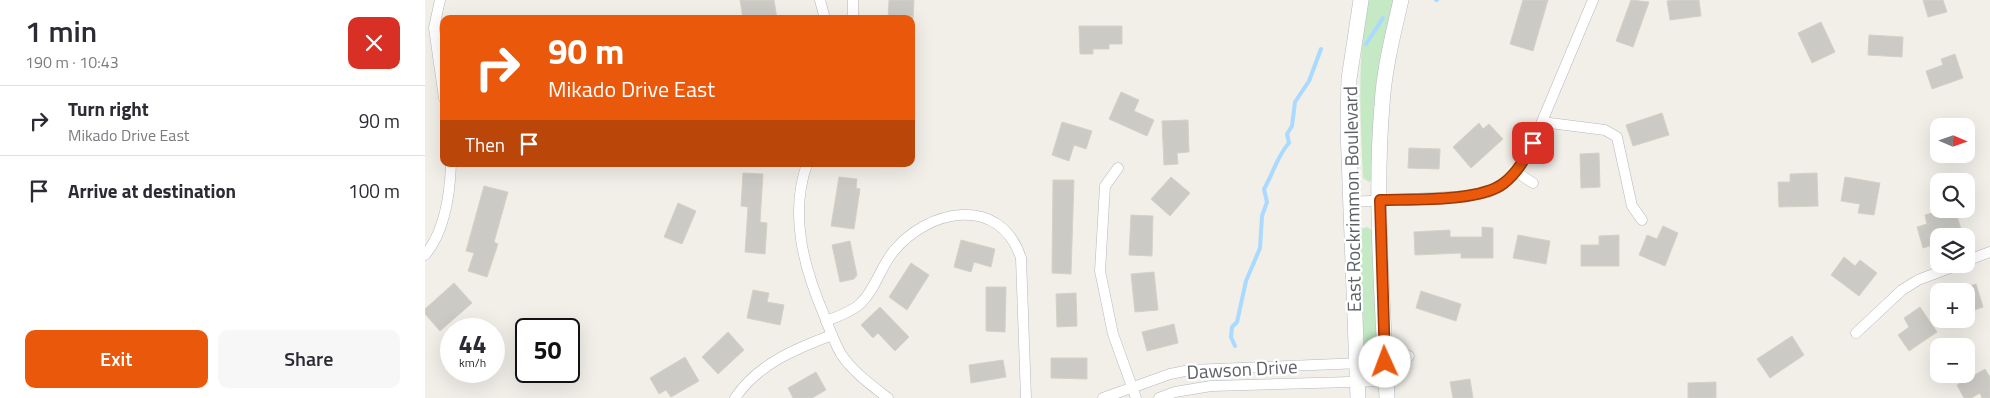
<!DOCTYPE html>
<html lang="en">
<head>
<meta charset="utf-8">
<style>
	body { margin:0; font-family:"Titillium Web",sans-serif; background:#f7f7f7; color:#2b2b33; height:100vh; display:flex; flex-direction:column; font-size:19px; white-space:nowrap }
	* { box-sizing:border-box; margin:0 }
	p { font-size:16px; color:#7c7c81 }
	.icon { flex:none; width:28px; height:28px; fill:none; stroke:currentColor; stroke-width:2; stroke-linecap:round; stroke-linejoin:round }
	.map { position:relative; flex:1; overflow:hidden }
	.details { display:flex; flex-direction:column; background:#fff; width:425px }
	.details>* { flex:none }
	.banner { position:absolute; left:15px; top:15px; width:475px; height:152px; border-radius:10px; box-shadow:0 5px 20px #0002; background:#ea580c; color:#fff; overflow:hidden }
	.needle { width:32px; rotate:92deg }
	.controls { position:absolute; left:1505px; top:118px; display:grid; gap:10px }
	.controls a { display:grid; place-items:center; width:45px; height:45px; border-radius:10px; background:#fff; box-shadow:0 5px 20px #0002; font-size:25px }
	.speed { position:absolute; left:15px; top:318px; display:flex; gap:10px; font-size:25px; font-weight:700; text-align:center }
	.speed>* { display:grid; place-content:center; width:65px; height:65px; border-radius:50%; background:#fff; box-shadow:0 5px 20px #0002; line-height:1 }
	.speed small { font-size:12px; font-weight:400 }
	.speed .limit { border:2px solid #111; border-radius:8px; background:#fff; color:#111 }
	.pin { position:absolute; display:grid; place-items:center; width:42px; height:42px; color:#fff; margin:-21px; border-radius:10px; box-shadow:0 2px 8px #0006 }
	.me { position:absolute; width:55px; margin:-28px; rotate:358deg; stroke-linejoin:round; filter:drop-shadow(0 0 4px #0008) }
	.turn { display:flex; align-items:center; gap:18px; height:105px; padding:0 25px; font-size:22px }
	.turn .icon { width:65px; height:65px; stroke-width:2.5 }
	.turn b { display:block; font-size:35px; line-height:42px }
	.then { display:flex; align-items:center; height:48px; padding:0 25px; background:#0003; gap:10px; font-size:19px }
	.round { display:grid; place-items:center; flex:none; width:52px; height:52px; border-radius:10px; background:#f7f7f7 }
	.summary { display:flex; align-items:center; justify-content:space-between; height:85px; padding:0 25px }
	h1 { font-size:30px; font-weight:600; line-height:38px }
	.action { display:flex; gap:10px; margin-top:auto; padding:10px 25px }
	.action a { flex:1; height:58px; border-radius:10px; background:#ea580c; color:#fff; font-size:20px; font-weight:600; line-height:58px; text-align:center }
	.action a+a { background:#f7f7f7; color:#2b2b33 }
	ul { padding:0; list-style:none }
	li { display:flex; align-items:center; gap:15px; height:70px; padding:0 25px; border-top:1px solid #e1e1e2 }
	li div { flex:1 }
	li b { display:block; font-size:19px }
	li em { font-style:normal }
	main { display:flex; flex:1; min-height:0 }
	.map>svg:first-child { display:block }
	.green { fill:#c5e8c5 }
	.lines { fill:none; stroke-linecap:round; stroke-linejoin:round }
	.stream { stroke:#aadaff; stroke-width:4 }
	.building { fill:#cccac5; stroke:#d6d1c6 }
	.street-casing { stroke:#b5b8bc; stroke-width:11 }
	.secondary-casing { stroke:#b6babf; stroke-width:16 }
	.street { stroke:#fff; stroke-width:10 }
	.secondary { stroke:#fff; stroke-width:15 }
	.route-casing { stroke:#983908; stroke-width:12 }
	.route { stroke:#ea580c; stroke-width:9 }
	.labels { text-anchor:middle; stroke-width:4.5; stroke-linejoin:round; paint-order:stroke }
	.street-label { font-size:19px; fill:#5f6368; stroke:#fff }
</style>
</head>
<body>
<main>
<section class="details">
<div class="summary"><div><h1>1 min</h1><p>190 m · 10:43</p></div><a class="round" style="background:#d93025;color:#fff"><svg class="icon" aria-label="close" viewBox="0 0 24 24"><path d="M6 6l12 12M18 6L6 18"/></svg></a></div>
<ul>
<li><svg class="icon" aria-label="right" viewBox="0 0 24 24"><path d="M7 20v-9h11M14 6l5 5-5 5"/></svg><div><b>Turn right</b><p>Mikado Drive East</p></div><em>90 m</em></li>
<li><svg class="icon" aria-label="arrive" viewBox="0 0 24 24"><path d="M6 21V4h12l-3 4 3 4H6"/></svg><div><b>Arrive at destination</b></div><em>100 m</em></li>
</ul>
<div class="action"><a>Exit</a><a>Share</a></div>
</section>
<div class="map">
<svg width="1565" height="398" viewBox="0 0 1565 398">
	<rect width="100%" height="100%" fill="#f1efe8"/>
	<g class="green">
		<path d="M944 0H970L949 103 947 179 944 182 938 178C936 123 931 54 944 0Z"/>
		<path d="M942 227 947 230 952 345 944 350 938 345 934 233 936 229Z"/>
	</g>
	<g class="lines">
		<g class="stream">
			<path d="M1011 0H1012"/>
			<path d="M941 44 958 18"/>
			<path d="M810 346 806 337 807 327 812 322 821 281 835 248 837 216 842 202 839 189C848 174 852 156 864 143L862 134 867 126 870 102 884 81 896 49"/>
		</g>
	</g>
	<g class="building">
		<path d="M315 0H349L352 19H318Z"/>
		<path d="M464 0H489L488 19H463Z"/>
		<path d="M1098 0H1123L1108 51 1085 44Z"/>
		<path d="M1206 0 1224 2 1208 47 1191 41Z"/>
		<path d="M1250 0H1274L1276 16 1245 20 1242 1Z"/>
		<path d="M1498 0H1518L1522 12 1503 17Z"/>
		<path d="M1396 22 1410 52 1387 63 1373 33Z"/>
		<path d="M654 26H697V44H684V49H668V54H655Z"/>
		<path d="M1444 35 1478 37 1477 57 1443 55Z"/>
		<path d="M1530 54 1538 78 1507 89 1501 71 1518 65 1516 59Z"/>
		<path d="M696 92 714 100 709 111 729 120 722 136 684 119Z"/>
		<path d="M1237 113 1244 135 1208 146 1201 125Z"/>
		<path d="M763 120 764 152 752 153 753 164 739 165 737 121Z"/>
		<path d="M637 122 667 131 661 149 649 145 644 161 627 155Z"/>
		<path d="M1054 123 1058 129 1064 124 1078 139 1046 168 1028 147Z"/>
		<path d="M984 148 1015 149 1014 169 983 168Z"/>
		<path d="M1174 153 1175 187 1156 188 1155 154Z"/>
		<path d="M318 173 338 174 335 222 342 223 340 254 320 252 323 207 316 206Z"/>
		<path d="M1392 173 1393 206 1354 207 1353 182H1365V174Z"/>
		<path d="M414 177 432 179 431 188 435 189 429 229 406 226Z"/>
		<path d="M746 177 765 193 745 216 726 199Z"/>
		<path d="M1420 177 1455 183 1449 215 1433 213 1435 204 1416 201Z"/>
		<path d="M628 180H649L646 274 627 273Z"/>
		<path d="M59 186 83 192 69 242 73 244 62 277 43 271 49 253 41 251Z"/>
		<path d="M253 203 271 211 257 244 239 237Z"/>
		<path d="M1521 209H1530L1538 236H1514V243L1498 248 1492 227 1502 224 1500 215Z"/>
		<path d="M706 215 728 216 727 256 704 255Z"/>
		<path d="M1238 226 1253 233 1240 266 1214 255 1222 235 1232 239Z"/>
		<path d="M1057 227 1068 228V258H1036V253L990 255 989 232 1025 230V237H1057Z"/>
		<path d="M1093 235 1125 241 1121 264 1088 258Z"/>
		<path d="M1194 235V266H1156V245H1174V236Z"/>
		<path d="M536 240 570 249 566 267 549 262 546 272 529 267Z"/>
		<path d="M425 241 432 275 429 279 415 282 407 245Z"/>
		<path d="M1419 257 1430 266 1435 260 1452 273 1434 296 1406 275Z"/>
		<path d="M486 263 504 275 482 310 464 297Z"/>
		<path d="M729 272 733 310 710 312 706 274Z"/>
		<path d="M29 283 47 303 15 331 0 314V309Z"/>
		<path d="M1551 284 1558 307 1541 313V287Z"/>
		<path d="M561 287H581L580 332 561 331Z"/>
		<path d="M328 290 344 293 342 302 359 305 355 325 322 318Z"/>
		<path d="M996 291 1036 304 1031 321 991 308Z"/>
		<path d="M651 293 652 326 632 327 631 294Z"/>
		<path d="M455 307 484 337 470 351 453 333 448 338 436 325Z"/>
		<path d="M1495 307 1512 332 1484 351 1473 335 1484 327 1479 318Z"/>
		<path d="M749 324 753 343 722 351 717 332Z"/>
		<path d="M303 332 319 350 293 374 277 357Z"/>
		<path d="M1367 336 1379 355 1345 378 1332 359Z"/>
		<path d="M260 357 274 381 246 397 241 390 234 394 225 378Z"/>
		<path d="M626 358H662V379L626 378Z"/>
		<path d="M578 360 581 377 546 383 544 365Z"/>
		<path d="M1560 369 1565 377V398H1557L1555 393 1546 398H1539L1532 385Z"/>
		<path d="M391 372 401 390 387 398H368L363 388Z"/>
		<path d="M1045 379 1048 398H1028L1025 382Z"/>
		<path d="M1291 382V398H1263V383Z"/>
	</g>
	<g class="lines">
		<g class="street-casing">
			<g id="street">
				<path d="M15 0 9 28 19 98"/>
				<path d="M395 0 400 19"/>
				<path d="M428 19V0"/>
				<path d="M1117 122 1180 130 1192 137 1207 206 1217 220"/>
				<path d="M382 164C364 215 379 268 399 315 404 328 409 342 416 354 428 372 446 385 463 398"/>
				<path d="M693 168 680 186 675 271 688 334 711 398"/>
				<path d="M1091 172 1108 183"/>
				<path d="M925 202 1042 196 1064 192 1078 184 1091 172 1108 143 1168 0"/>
				<path d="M0 255C20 231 25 194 26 164"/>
				<path d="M1541 261 1565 252"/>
				<path d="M401 321C412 317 426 312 435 304 450 290 455 268 468 252 502 209 575 194 596 258L601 398"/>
				<path d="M1431 333 1477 290 1493 280 1535 264"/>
				<path d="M960 358 984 356"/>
				<path d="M310 398C333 364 370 349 407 335"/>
				<path d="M678 398 745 374 765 370 961 362"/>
				<path d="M734 398 750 392 786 386 961 381"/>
			</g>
		</g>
		<g class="secondary-casing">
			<g id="secondary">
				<path d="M933 398 923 128 924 79 936 0"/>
				<path d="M962 398C958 301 949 202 957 105 959 70 968 34 976 0"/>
			</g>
		</g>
		<use href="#street" class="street"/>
		<use href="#secondary" class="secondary"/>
	</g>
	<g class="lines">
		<g class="route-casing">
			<path id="route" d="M960 362 955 200C986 199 1056 202 1079 183 1093 172 1100 158 1108 143"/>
		</g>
		<use href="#route" class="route"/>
	</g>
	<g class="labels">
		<g class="street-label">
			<text transform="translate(927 199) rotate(-91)" y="7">East Rockrimmon Boulevard</text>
			<text transform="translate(817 369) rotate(-3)" y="7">Dawson Drive</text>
		</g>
	</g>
</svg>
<div class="controls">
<a><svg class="needle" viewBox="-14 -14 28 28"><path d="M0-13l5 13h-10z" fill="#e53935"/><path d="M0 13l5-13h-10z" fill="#7c7c81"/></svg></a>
<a><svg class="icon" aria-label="search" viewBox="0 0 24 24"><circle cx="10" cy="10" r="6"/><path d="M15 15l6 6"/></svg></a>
<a><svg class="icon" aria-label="layers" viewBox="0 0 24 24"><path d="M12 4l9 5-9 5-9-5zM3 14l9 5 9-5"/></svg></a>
<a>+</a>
<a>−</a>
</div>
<div class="speed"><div>44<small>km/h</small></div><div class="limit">50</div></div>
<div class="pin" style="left:1108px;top:143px;background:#d93025"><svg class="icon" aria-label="arrive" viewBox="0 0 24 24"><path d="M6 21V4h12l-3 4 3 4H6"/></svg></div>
<svg class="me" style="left:960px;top:362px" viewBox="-20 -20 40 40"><circle r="19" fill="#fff"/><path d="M0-13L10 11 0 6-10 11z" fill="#ea580c"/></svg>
<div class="banner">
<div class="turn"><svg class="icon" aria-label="right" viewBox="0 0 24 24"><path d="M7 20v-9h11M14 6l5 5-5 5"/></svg><div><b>90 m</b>Mikado Drive East</div></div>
<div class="then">Then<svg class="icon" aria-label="arrive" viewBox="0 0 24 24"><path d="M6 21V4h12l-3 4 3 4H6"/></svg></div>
</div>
</div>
</main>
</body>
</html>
